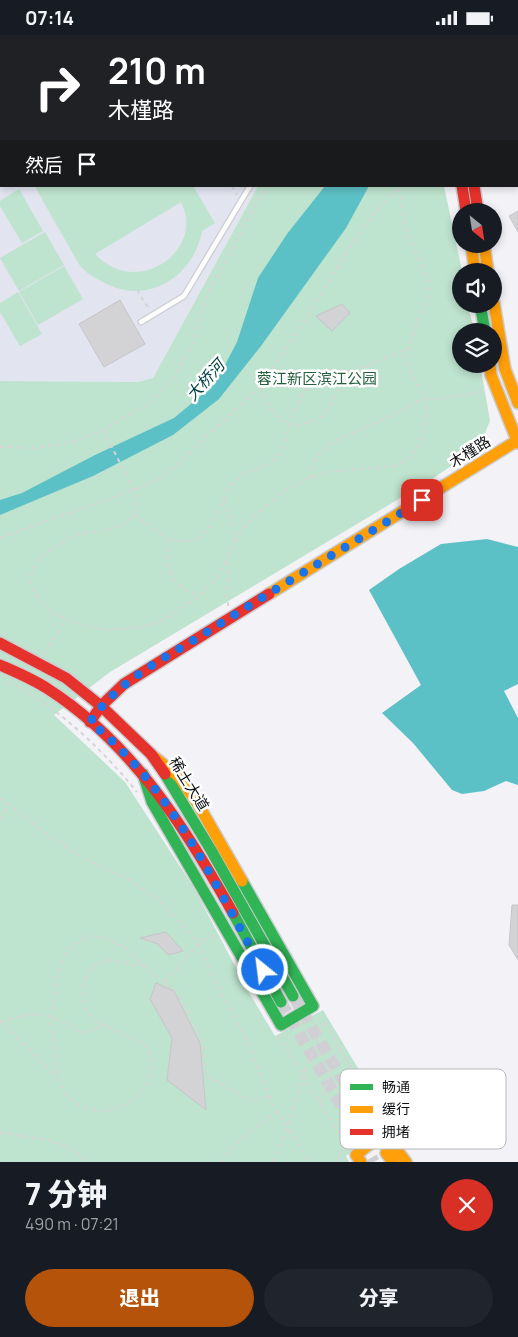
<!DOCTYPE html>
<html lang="zh">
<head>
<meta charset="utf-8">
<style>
	body { margin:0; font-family:Manrope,"Noto Sans SC",sans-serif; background:#20242c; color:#f1f3f6; height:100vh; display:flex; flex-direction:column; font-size:19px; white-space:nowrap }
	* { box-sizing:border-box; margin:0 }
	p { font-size:16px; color:#9ea1a6 }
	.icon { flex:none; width:28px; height:28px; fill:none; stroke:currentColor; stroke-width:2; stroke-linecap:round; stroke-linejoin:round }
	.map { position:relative; height:1127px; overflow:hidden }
	.sheet { display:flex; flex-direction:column; background:#171b24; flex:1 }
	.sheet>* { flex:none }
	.top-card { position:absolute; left:0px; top:0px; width:519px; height:152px; box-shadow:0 2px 8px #0003; background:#202124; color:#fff; overflow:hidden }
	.needle { width:32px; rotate:150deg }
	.fabs { position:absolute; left:452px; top:168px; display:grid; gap:10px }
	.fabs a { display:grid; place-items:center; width:50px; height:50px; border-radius:50%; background:#171b24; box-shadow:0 2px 8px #0003; font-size:25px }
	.pin { position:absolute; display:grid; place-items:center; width:42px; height:42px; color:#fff; margin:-21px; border-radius:10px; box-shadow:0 2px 8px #0006 }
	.me { position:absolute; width:55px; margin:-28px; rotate:331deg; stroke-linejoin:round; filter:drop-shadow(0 0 4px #0008) }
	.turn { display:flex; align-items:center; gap:18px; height:105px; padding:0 25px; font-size:22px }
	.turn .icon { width:65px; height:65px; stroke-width:2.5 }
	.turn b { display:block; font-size:35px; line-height:42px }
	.then { display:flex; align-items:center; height:48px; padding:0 25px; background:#0003; gap:10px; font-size:19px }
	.round { display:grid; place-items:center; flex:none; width:52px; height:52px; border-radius:26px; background:#20242c }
	.headline { display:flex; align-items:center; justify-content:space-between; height:85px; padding:0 25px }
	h1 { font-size:30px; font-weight:800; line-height:38px }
	.button { display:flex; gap:10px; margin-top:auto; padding:10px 25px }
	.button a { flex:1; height:58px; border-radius:30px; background:#b45309; color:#fff; font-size:20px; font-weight:800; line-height:58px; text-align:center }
	.button a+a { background:#20242c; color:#f1f3f6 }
	.status { display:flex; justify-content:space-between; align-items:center; height:35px; padding:0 25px; background:#171b24; direction:ltr }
	.status svg { height:14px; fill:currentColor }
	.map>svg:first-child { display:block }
	.built { fill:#e2e4ef }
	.green { fill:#bee3ce; fill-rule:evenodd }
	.water { fill:#5cc1c6 }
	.building { fill:#d3d2d5; stroke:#c7c5c9 }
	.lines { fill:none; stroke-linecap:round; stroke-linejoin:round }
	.secondary-tunnel { stroke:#d0d0d4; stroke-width:12; stroke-dasharray:12 6; stroke-linecap:butt }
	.lane-casing { stroke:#cccdd0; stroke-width:7 }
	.fast-casing { stroke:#cccdd0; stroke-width:14 }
	.slow-casing { stroke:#cccdd0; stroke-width:14 }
	.jam-casing { stroke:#cccdd0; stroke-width:14 }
	.path { stroke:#d5d5d7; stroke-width:2; stroke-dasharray:4 4; stroke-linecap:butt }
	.lane { stroke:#fdfdfe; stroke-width:4.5 }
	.fast { stroke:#30b455; stroke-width:11 }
	.slow { stroke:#ff9f0a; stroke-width:11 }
	.jam { stroke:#e5322d; stroke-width:11 }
	.route { stroke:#1a73e8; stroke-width:9; stroke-dasharray:0 16.2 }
	.labels { text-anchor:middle; stroke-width:5; stroke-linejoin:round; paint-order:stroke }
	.park-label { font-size:15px; fill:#25613f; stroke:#fefffe }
	.street-label { font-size:15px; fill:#0d0e11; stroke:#fefffe }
	.water-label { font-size:16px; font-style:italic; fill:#024042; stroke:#fefffe }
	.key { fill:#fefffe; stroke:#b6b7b7; stroke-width:1 }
	.key-label { font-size:14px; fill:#0d0e11 }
</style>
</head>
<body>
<div class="status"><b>07:14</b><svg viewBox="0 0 49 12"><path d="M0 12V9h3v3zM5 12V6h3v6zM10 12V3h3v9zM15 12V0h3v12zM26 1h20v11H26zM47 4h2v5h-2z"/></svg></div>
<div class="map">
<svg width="518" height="1127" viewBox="0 0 518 1127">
	<rect width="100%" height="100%" fill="#f2f2f7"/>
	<path class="built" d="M0 0H334L1 1V151H258L153 343 138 347 0 346Z"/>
	<g class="green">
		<path d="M35 151H193L215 188 202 196C194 241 148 271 105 248 97 244 89 240 83 234 76 227 72 216 67 208 56 189 45 170 35 151ZM181 167C206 214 138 265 95 219Z"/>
		<path d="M258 151H444L462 236 461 269H468L474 296H461V329H480L490 386 479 412 432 444 110 637 54 680 125 747 194 853 248 956 275 1001 323 975 391 1088 346 1121 349 1127H0V346L138 347 153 343Z"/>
		<path d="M19 154 43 196 22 208 0 171V166Z"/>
		<path d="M45 197 64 230 19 256 0 223Z"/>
		<path d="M64 231 83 264 38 290 19 257Z"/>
		<path d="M18 257 42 299 20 311 0 277V268Z"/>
	</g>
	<g class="water">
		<path d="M325 151H369L346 193 261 311 219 364 173 400 93 441 0 480V465L22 458 95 420 174 383 215 349 237 307 258 243 287 199Z"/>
		<path d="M487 504 518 512V649L504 656 518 683V750L506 746 484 756 462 759 452 755 413 708 382 678 421 650 369 555 399 534 441 509Z"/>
	</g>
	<g class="building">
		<path d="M518 176V197L509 181Z"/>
		<path d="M120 265 145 309 104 332 79 289Z"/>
		<path d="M342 269 350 278 332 296 316 281Z"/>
		<path d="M512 870H518V925L509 910Z"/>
		<path d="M166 897 183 916 168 920 158 909 140 903Z"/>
		<path d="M156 948 174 956 200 1008 206 1075 167 1045 172 1003 150 964Z"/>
	</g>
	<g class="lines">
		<g class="secondary-tunnel">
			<path d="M293 961 386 1118"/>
			<path d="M281 967 374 1127"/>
		</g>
		<g class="lane-casing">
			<g id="lane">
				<path d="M322 1 323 0"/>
				<path d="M141 287 184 261 250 151"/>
			</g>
		</g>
		<g class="fast-casing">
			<g id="fast">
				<path d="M428 0 429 1"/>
				<path d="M480 269 485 296"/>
				<path d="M143 739 152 767 281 990 313 971 242 846"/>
				<path d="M165 739 211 815 293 961"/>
				<path d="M233 878 281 967"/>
			</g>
		</g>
		<g class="slow-casing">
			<g id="slow">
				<path d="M509 1 510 0"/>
				<path d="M471 209 475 236"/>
				<path d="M484 209 488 236"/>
				<path d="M494 268 505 334 518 368"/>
				<path d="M490 329 491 340 518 408"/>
				<path d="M269 559 518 405"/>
				<path d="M153 721 179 742 199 771 242 846"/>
				<path d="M386 1118 393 1127"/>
				<path d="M361 1127 356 1120 384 1098 406 1127"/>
			</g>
		</g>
		<g class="jam-casing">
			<g id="jam">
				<path d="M441 0 442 1"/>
				<path d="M462 151 466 176"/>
				<path d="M474 151 478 176"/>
				<path d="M0 608 66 643 101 671 151 719 165 739"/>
				<path d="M0 630C16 637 33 644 48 654 132 708 185 792 233 878"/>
				<path d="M90 687 101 671 124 649 269 559"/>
			</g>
		</g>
		<g class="path">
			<path d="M144 0 145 1"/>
			<path d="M340 1 341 0"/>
			<path d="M232 151 237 160"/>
			<path d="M137 255 149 274"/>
			<path d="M260 352C271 375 280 397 310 387 318 385 324 381 328 374 337 360 342 347 354 336"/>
			<path d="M103 395 134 455 136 464 134 479 127 488 111 494 75 500 49 516 37 525 30 546 34 558 53 578 73 587 106 595 142 592 164 585 197 562 218 542 238 501 248 487 281 458 307 444 330 437 394 431 407 425 419 411 424 398 427 378 425 363 409 335 405 319 428 263 429 247 406 194 399 151"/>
			<path d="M0 412 37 413 72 407 103 395 148 369 172 345 194 307 201 277 211 252 257 168 269 151"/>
			<path d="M312 443V432L319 419 333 407 383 385 425 363 436 365 485 356"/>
			<path d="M224 465 232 487 235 508"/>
			<path d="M134 479 168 504 183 506 196 505 208 495 230 452 244 439 266 430 277 423 285 407 293 379 302 360 315 346 337 335 354 336 407 314"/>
			<path d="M0 503 134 455 161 444 260 352 305 285 356 203 378 174 399 152"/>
			<path d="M168 504C169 535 166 548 198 561"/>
			<path d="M228 571 229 523"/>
			<path d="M44 618 67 585"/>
			<path d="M9 647C59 673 102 714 137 757"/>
			<path d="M0 763 40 794 83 823 130 845 160 866 199 908 211 937 250 1011 272 1068 310 1127"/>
			<path d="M0 784 9 769"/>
			<path d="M144 931 111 925 95 930 87 939 84 951 83 963 87 975 96 986 146 1010 152 1023 151 1039 146 1053 131 1066 113 1075 98 1076 81 1071 67 1061 58 1041 51 981 58 940 63 923 68 915 74 910 82 904 92 901 102 902 125 912 144 931 176 956 203 1005 205 1040 250 1065 270 1061"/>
			<path d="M165 947 199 908 215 899"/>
			<path d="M0 985 58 1043"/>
			<path d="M0 987C16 983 36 975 52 982 62 986 72 992 81 998L107 991"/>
			<path d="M279 1000 348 1114"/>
			<path d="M320 1068 339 1013"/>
			<path d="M0 1097C29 1104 66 1101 86 1127"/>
			<path d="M222 1127C236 1106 258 1090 278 1076"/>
			<path d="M273 1127 288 1090 304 1039 325 986 379 1084 344 1107 338 1127"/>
		</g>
		<use href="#lane" class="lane"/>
		<use href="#fast" class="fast"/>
		<use href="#slow" class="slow"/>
		<use href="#jam" class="jam"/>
	</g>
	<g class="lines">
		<path class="route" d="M263 935C214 848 170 750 90 687 118 645 164 624 207 597 278 552 350 510 422 465"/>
	</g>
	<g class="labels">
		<g class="park-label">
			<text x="317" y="349">蓉江新区滨江公园</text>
		</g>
		<g class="street-label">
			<text transform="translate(470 417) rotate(-32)" y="5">木槿路</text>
			<text transform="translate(189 749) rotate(58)" y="5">稀土大道</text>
		</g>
		<g class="water-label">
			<text transform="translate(205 345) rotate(-48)" y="6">大桥河</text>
		</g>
	</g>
	<rect x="340" y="1034" width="166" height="80" rx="8" class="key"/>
	<rect x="350" y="1049" width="23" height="6" fill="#30b455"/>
	<rect x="350" y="1071" width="23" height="7" fill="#ff9f0a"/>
	<rect x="350" y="1094" width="23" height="6" fill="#e5322d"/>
	<g class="key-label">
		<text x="382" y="1057">畅通</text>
		<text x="382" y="1079">缓行</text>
		<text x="382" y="1102">拥堵</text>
	</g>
</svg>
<div class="fabs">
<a><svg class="needle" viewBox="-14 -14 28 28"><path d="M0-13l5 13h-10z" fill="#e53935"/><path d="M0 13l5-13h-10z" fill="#9ea1a6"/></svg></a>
<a><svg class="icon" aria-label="sound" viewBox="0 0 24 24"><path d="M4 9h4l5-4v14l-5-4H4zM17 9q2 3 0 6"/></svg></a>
<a><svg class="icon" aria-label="layers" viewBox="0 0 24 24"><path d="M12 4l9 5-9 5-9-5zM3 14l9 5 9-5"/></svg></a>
</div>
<div class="pin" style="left:422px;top:465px;background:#d93025"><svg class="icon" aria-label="arrive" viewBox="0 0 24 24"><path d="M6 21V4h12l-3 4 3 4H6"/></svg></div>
<svg class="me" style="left:263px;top:935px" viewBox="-20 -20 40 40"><circle r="17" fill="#1a73e8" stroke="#fff" stroke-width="3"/><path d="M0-11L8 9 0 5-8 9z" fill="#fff"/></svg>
<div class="top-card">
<div class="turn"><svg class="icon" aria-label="right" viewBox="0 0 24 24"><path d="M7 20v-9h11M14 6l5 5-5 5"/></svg><div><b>210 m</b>木槿路</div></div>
<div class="then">然后<svg class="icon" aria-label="arrive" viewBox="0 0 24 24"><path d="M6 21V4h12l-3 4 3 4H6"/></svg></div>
</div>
</div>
<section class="sheet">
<div class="headline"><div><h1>7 分钟</h1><p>490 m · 07:21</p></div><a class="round" style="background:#d93025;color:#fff"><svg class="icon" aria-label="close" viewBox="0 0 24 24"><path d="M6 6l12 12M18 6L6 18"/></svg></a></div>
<div class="button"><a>退出</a><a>分享</a></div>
</section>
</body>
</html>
